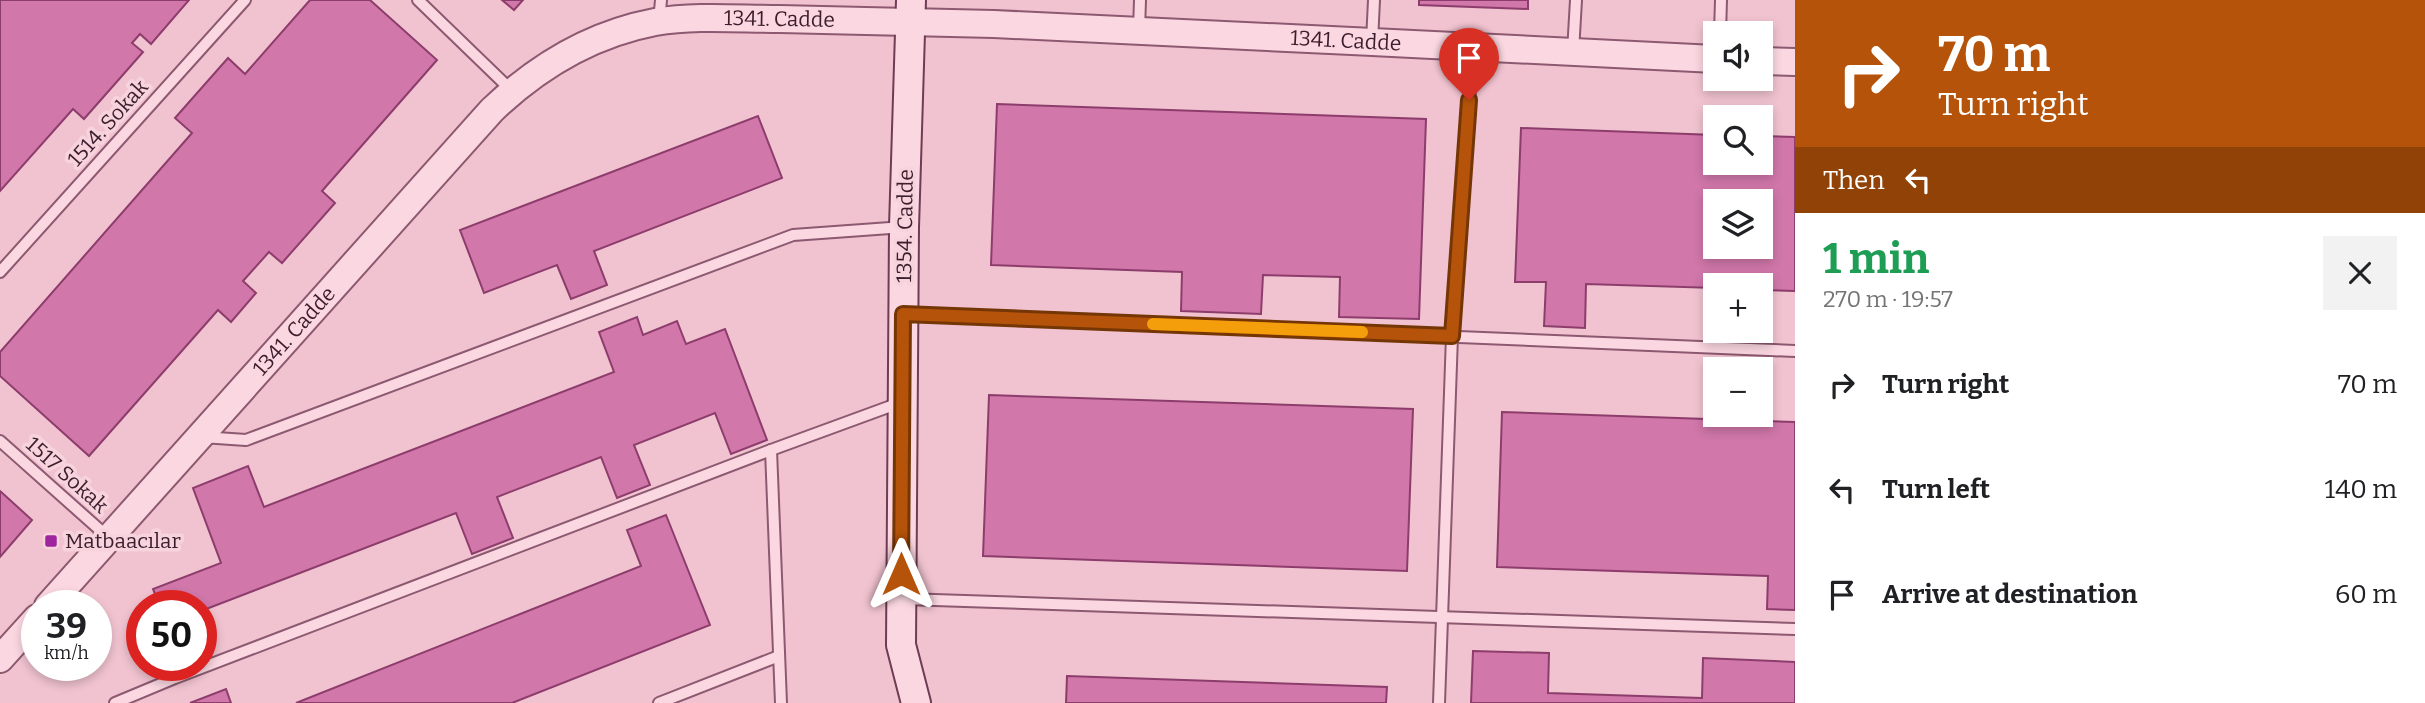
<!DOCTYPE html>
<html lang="en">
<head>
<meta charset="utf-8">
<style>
	body { margin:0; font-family:Bitter,serif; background:#f2f2f2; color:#202124; height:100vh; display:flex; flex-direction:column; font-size:26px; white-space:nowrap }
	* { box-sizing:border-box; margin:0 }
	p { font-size:23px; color:#757577 }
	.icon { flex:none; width:38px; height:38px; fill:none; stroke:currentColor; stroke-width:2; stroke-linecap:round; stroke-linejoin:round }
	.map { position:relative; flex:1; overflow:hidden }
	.side { display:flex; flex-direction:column; background:#fff; width:630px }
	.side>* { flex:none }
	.banner { background:#b45309; color:#fff; overflow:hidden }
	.controls { position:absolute; left:1703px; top:21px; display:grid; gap:14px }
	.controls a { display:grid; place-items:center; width:70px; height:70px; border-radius:0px; background:#fff; box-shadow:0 4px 10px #0003; font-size:35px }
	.speed { position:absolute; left:21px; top:590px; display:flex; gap:14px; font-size:35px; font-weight:700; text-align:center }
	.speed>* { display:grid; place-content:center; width:91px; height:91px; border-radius:50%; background:#fff; box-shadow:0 4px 10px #0003; line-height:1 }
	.speed small { font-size:18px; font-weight:400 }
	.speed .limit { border:10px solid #d22; background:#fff; color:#111 }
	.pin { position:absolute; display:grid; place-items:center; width:60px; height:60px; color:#fff; margin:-72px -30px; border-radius:50% 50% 50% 0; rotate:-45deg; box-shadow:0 0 7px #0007 }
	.pin .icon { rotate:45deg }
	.me { position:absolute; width:77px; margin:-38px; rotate:0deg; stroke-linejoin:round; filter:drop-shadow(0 0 5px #0008) }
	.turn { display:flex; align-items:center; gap:24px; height:147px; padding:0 28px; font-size:32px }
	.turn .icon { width:91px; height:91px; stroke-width:2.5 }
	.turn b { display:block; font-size:49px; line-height:60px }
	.then { display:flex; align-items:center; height:66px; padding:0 28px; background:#0003; gap:14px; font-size:26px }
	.round { display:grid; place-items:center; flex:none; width:74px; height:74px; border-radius:0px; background:#f2f2f2 }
	.summary { display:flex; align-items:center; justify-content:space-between; height:119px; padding:0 28px }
	h1 { font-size:42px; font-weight:700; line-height:52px; color:#1e9e55 }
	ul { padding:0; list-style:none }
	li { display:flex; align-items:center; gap:21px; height:105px; padding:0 28px }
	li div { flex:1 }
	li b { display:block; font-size:26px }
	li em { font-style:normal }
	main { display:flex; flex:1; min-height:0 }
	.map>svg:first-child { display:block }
	.building { fill:#d177aa; stroke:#8d3d6c; stroke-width:2; fill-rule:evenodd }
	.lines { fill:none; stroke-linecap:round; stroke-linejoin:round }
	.service-casing { stroke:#8c5970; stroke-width:14 }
	.tertiary-casing { stroke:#8c5970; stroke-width:30 }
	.secondary-casing { stroke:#6e3c54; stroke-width:32 }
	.service { stroke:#fbd7e1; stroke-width:10 }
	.tertiary { stroke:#fbd7e1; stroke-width:26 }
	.secondary { stroke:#fbd7e1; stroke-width:28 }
	.route-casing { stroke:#753606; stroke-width:18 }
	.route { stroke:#b45309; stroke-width:12 }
	.slow { stroke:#f59e0b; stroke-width:12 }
	.poi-dot { fill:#9f259e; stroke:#f7d3dd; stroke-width:2.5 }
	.labels { text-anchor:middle; stroke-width:7; stroke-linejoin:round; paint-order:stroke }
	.street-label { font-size:21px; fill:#3b1d2c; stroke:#f7d3dd }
	.poi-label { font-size:21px; fill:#3b1d2c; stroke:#f7d3dd; text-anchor:start }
</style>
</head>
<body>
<main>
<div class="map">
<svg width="1795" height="703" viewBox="0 0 1795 703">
	<rect width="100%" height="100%" fill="#f1c3d0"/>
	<g class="building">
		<path d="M0 0H189L151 44 140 34 132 43 143 52 84 119 73 109 0 191Z"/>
		<path d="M310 0H370L437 60 322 191 335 203 282 263 269 252 243 281 256 293 231 322 218 310 89 456 0 376V352L192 133 175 118 228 58 245 74Z"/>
		<path d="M502 0H523L514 10Z"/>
		<path d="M1419 0H1528V9L1419 5Z"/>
		<path d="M997 104 1426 119 1419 319 1339 317 1340 277 1263 275 1261 314 1181 311 1182 272 991 265Z"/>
		<path d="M758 116 782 178 594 251 607 285 571 299 557 265 484 293 460 230Z"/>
		<path d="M1521 128 1715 135V163H1760V136L1795 137V291L1760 290V285H1715V288L1586 284 1585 328 1544 326 1546 282H1515ZM1715 201H1760V247H1715Z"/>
		<path d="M637 317 643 335 677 321 686 344 725 329 767 440 731 454 715 413 634 445 650 485 617 498 601 457 497 497 513 538 472 554 456 513 201 611V606H160L153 589 221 563 193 488 248 466 264 507 614 372 599 332Z"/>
		<path d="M989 395 1413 409 1407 571 983 556Z"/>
		<path d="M1502 412 1795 422V610L1767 609 1768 576 1497 567Z"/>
		<path d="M0 491 32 520 0 557Z"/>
		<path d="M666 515 710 625 512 703H296L641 566 627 530Z"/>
		<path d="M1473 651 1549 653 1548 693 1702 698 1703 658 1795 662V703H1471Z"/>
		<path d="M1067 676 1387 687 1386 703H1066Z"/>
		<path d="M226 689 231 703H190Z"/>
	</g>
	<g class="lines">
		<g class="service-casing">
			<g id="service">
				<path d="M418 0 512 91"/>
				<path d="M659 22 661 0"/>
				<path d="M1139 30 1140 0"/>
				<path d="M1720 33 1721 0"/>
				<path d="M1372 42 1374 0"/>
				<path d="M1573 52 1576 0"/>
				<path d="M0 272 245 0"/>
				<path d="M906 314 1795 351"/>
				<path d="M202 437 246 440 793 235 904 227"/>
				<path d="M0 441 109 538"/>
				<path d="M904 599 1795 629"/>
				<path d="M115 703 175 678 771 450"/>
				<path d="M659 703 779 656"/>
				<path d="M781 703 771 450 902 402"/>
				<path d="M1439 703 1452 336 1473 49"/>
			</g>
		</g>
		<g class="tertiary-casing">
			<g id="tertiary">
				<path d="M1760 61 1795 62"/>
				<path id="s1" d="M48 606 492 110C537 67 592 34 655 22 696 15 739 19 780 19 851 20 922 22 994 24 1234 34 1475 48 1715 59"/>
				<path d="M0 659 37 618"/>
			</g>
		</g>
		<g class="secondary-casing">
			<path id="secondary" d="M911 0 904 227 901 645 916 703"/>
		</g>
		<use href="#service" class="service"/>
		<use href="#tertiary" class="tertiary"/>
		<use href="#secondary" class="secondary"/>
	</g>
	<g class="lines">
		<g class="route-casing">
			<path id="route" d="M901 574 903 314 1452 336 1469 100"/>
		</g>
		<use href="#route" class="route"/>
		<path class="slow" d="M1153 324 1362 332"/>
	</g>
	<rect class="poi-dot" x="44" y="534" width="14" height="14" rx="3.5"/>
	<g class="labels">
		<g class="street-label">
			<text dy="7" stroke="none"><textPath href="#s1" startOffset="978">1341. Cadde</textPath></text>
			<text dy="7" stroke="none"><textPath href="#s1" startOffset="1545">1341. Cadde</textPath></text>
			<text transform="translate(108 123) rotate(-48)" y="7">1514. Sokak</text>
			<text transform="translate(905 226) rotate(-89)" y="7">1354. Cadde</text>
			<text dy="7" stroke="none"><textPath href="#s1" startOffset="369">1341. Cadde</textPath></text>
			<text transform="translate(67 475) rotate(42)" y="7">1517 Sokak</text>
		</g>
		<g class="poi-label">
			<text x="65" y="548">Matbaacılar</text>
		</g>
	</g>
</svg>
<div class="controls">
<a><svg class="icon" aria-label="sound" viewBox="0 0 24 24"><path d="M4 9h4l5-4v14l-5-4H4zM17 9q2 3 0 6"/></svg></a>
<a><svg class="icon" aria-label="search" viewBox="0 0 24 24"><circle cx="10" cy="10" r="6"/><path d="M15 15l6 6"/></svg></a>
<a><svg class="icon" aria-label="layers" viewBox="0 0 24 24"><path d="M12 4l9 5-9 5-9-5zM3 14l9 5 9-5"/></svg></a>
<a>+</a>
<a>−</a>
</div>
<div class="speed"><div>39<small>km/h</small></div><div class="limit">50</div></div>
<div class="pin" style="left:1469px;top:100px;background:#d93025"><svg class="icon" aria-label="arrive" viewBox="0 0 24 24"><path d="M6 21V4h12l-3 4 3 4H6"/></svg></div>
<svg class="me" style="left:901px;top:574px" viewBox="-20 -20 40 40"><path d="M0-17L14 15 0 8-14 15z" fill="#b45309" stroke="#fff" stroke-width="4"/></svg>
</div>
<section class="side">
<div class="banner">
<div class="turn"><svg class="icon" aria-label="right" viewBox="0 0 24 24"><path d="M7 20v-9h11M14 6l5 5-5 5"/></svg><div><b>70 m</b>Turn right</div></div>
<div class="then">Then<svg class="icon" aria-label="left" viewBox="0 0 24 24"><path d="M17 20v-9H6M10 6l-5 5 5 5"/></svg></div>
</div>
<div class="summary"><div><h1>1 min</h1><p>270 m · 19:57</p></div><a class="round"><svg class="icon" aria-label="close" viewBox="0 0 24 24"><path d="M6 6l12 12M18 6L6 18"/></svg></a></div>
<ul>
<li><svg class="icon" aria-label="right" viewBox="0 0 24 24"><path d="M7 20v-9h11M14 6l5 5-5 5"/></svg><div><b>Turn right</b></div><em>70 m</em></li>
<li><svg class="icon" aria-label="left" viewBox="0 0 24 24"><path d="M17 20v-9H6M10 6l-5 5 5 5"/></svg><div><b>Turn left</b></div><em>140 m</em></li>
<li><svg class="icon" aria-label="arrive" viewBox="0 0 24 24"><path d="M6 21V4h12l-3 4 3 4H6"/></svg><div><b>Arrive at destination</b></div><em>60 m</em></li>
</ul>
</section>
</main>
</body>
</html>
